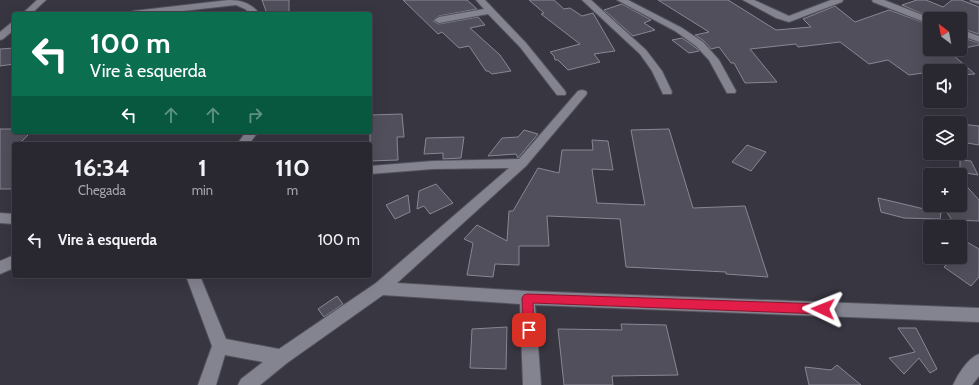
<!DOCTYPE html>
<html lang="pt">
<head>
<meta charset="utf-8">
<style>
	body { margin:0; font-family:Cabin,sans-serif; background:#35343d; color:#f1f3f6; height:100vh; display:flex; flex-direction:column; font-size:15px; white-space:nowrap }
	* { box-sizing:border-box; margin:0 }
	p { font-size:13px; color:#a5a6ab }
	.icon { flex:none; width:22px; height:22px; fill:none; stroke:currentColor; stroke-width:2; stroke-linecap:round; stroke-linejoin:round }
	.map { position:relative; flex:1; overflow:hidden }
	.drawer { position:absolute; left:12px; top:142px; width:360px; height:136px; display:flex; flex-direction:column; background:#292831; border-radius:4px; box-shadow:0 4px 16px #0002,0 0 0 1px #45444d }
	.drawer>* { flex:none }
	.hud { position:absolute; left:12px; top:12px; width:360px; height:122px; border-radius:4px; box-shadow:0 4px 16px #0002,0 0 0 1px #45444d; background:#0b6e4f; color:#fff; overflow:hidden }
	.needle { width:26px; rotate:328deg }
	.fabs { position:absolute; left:923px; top:12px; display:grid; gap:8px }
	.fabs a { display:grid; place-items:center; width:44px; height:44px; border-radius:4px; background:#292831; box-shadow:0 4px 16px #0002,0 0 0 1px #45444d; font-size:20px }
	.pin { position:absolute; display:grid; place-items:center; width:34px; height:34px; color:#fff; margin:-17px; border-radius:8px; box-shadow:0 2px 6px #0006 }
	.me { position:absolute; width:44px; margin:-22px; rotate:272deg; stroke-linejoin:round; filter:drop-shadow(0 0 3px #0008) }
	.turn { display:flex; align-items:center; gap:14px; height:84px; padding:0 12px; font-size:18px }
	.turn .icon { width:52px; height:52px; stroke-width:2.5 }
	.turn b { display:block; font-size:28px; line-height:34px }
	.lanes { display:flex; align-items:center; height:38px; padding:0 12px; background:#0003; justify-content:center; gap:20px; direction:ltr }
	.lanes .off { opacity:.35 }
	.eta { display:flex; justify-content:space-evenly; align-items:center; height:68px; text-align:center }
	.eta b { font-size:24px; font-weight:700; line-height:28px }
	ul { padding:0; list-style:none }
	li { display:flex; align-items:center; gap:12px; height:60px; padding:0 12px }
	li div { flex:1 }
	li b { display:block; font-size:15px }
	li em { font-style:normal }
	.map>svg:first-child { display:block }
	.building { fill:#504f5b; stroke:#888794 }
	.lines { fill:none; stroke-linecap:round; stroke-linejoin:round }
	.service-casing { stroke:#53525b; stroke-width:2 }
	.minor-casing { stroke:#53525b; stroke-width:2 }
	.service { fill:#848390; fill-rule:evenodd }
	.minor { fill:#848390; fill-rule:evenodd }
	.route { fill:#e11d48; stroke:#92132f }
</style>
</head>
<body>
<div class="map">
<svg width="979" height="385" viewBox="0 0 979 385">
	<rect width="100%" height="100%" fill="#373641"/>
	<g class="building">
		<path d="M262 0H289V14H267Z"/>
		<path d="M403 0H467L477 9 439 16 433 21 439 24 478 17 485 25 470 28 500 55 511 71 492 74 488 71H486L469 46 459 48 442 32 438 34Z"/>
		<path d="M529 0H554L564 9 570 8 582 16 593 13 615 51 594 54 600 62 568 70 558 60H555L554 56 550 52 580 44 541 14 544 13Z"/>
		<path d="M658 0H728L776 30 811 27 803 19 835 6 855 22 889 10 930 25V55H936L932 49H946L975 74 960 75V71L952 70 930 71V72L909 75 888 60 869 64 840 42 798 47 796 44 750 49 777 82 745 83 734 63H731L719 47 711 49 704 41 695 35 709 32Z"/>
		<path d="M917 0H926L943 7 952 0H961L979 7V34L960 28V19H934L902 5Z"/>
		<path d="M622 4 651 20 644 23 655 30 633 36 604 10Z"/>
		<path d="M960 37 979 43V45L960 49Z"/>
		<path d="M682 38 695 47 699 51 689 53 672 40Z"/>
		<path d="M14 48V64L0 66V49Z"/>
		<path d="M402 114 404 137H397L398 160 370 161V115Z"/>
		<path d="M960 124 979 126V145L967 143Z"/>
		<path d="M0 129H14V132H31L19 144H14V189H0Z"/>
		<path d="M669 129 693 208 745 206 768 277 726 274V272L626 267 620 219 547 216 549 246H519V265L495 264 493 277 467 275 473 243 464 239 477 225 507 241 509 211H513L538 168 559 173 562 150H593L592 140 608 141 613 170 592 169 597 203 645 205 631 130Z"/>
		<path d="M524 130 538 134 518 158 516 154 488 156 502 138 518 137Z"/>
		<path d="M464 137 461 158 443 159V153L424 154 426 138Z"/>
		<path d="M747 145 766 152 751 171 732 162Z"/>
		<path d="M960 160 971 161 978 175 960 172Z"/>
		<path d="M960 179 979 200V221L952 220 942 205H960Z"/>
		<path d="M436 184 453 203 430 214 424 206 417 209 419 191Z"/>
		<path d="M408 195 410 212 395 219 386 205Z"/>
		<path d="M878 198 941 213 940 219 904 218 881 212Z"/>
		<path d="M960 238 979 249V277L971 286 944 267 954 257H960Z"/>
		<path d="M337 296 343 304 324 317 318 309Z"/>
		<path d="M621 324 666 325 678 375 612 376 613 385H564L558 329 622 330Z"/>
		<path d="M507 327 506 369 470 368 472 329Z"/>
		<path d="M898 328H916L937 369 930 373 919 358 904 374 889 358 915 352Z"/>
		<path d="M837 365 861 385H809L805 367 831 370Z"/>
	</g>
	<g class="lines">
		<g class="service-casing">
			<path id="service" d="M970 0 979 1V4L970 1Z"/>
		</g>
		<g class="minor-casing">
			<g id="minor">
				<path d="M37 0H46L31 14H22Z"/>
				<path d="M229 0C242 0 252 4 260 14H251L245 9 236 5 156 14H129L133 11Z"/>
				<path d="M476 0H485L526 43 565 91 566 93 565 95H557L520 47 488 14 439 23 434 20 439 17 484 9Z"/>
				<path d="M582 0H591L646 50 662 71 672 92 671 94H663L652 71 640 54Z"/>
				<path d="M617 0H628L682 28 703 42 719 60 736 91 735 93H727L709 60 696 46 675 31Z"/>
				<path d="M743 0H754L789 16 831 0H843L842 2 789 22 776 18Z"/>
				<path d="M872 0H884L933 19H930V24L927 23 873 2Z"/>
				<path d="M14 22V30L3 39 0 40V32L11 23Z"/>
				<path d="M960 29 979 36V42L960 35Z"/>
				<path d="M582 90 586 91 587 93 586 95 526 166 397 283 527 291 979 308V322L535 305 541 385H523L520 304 383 295 287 363 260 385H238L241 379 263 362 225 355 216 385H198L212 346 186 276H200L226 339 279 349 376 283 509 168 433 169 370 174V166L433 161 519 159 578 91Z"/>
				<path d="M246 132H258L249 144H237Z"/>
				<path d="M0 213 14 214V224L0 223Z"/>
				<path d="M14 255V268L0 274V261Z"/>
				<path d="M979 354V376L972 385H953C958 374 968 358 979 354Z"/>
			</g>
		</g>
		<use href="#service" class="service"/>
		<use href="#minor" class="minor"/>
	</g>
	<path class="route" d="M527 294 823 304 827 306 829 309 827 313 823 314 533 303 534 330 533 334 529 335 525 334 523 330 522 298 524 295Z"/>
</svg>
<div class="fabs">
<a><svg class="needle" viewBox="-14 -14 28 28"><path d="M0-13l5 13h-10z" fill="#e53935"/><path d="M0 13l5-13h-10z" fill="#a5a6ab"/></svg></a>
<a><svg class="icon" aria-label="sound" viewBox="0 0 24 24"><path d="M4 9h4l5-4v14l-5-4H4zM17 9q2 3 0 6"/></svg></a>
<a><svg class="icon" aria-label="layers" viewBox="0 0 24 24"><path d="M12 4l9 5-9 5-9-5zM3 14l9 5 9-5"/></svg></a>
<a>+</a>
<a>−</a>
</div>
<div class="pin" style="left:529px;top:330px;background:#d93025"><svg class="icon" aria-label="arrive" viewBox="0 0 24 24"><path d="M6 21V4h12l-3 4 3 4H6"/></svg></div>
<svg class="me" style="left:823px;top:309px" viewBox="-20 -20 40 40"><path d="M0-17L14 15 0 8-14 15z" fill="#e11d48" stroke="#fff" stroke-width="4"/></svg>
<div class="hud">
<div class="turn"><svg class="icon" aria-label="left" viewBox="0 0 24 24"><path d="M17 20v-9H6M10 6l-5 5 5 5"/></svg><div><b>100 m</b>Vire à esquerda</div></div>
<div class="lanes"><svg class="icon" aria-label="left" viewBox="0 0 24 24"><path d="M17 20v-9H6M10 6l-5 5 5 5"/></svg><svg class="icon off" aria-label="ahead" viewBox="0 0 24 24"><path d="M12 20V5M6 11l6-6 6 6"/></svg><svg class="icon off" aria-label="ahead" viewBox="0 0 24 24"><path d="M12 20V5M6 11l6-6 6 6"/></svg><svg class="icon off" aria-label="right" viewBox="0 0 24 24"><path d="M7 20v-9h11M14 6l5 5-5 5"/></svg></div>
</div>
<section class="drawer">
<div class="eta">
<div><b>16:34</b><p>Chegada</p></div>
<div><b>1</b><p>min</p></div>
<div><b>110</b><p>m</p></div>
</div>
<ul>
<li><svg class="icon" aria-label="left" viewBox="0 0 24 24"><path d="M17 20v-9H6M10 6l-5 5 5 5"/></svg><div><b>Vire à esquerda</b></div><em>100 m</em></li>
</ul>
</section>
</div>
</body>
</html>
